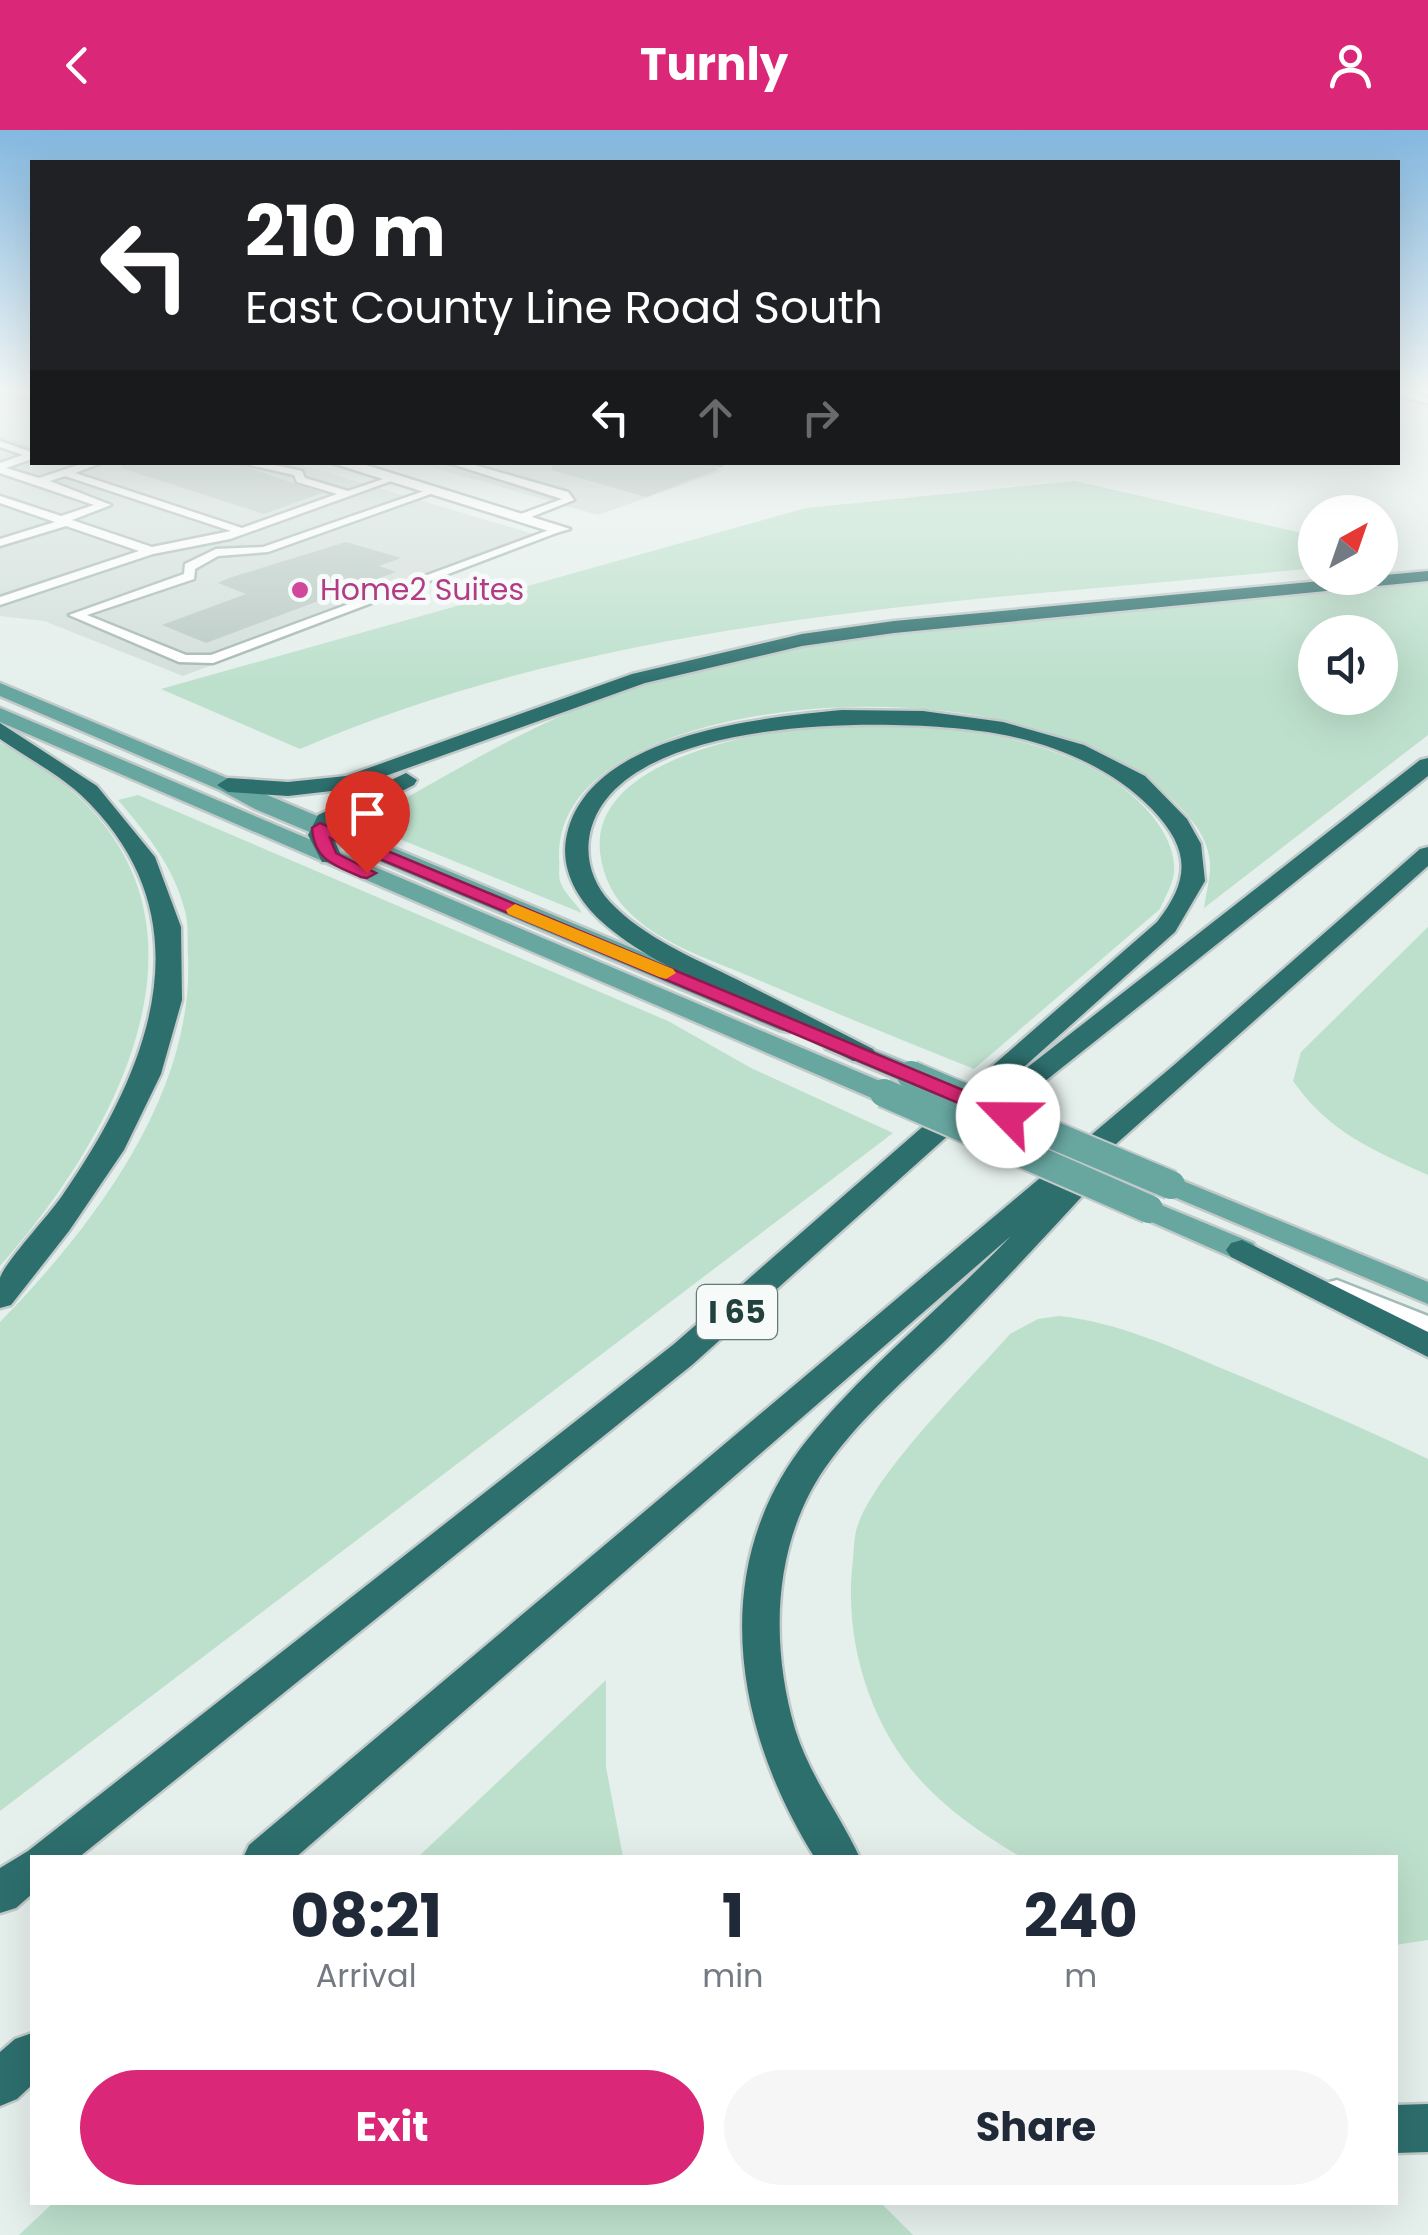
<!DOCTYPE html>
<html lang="en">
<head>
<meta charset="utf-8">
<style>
	body { margin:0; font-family:Poppins,sans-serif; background:#f6f6f7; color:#1f2937; height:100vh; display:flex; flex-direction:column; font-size:38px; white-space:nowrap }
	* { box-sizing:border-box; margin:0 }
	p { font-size:32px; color:#747a83 }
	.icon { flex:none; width:55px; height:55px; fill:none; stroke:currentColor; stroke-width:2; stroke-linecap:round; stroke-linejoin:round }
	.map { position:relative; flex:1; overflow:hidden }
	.panel { position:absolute; left:30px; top:1725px; width:1368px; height:350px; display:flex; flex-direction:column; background:#fff; border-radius:0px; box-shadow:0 10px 40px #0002 }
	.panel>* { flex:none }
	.top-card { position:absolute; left:30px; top:30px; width:1370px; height:305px; border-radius:0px; box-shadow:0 10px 40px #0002; background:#202124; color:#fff; overflow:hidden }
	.needle { width:65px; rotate:40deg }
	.buttons { position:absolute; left:1298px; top:365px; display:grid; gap:20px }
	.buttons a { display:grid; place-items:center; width:100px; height:100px; border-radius:50%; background:#fff; box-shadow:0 10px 40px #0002; font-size:50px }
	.pin { position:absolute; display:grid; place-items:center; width:85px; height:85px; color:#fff; margin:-102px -42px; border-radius:50% 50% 50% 0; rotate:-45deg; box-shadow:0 0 10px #0007 }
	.pin .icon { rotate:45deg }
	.me { position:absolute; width:110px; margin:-55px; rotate:293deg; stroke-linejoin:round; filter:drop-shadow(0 0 8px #0008) }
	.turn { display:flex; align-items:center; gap:35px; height:210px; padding:0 50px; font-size:45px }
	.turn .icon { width:130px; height:130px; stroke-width:2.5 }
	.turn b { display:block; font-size:70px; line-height:85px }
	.lanes { display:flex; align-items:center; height:95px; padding:0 50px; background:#0003; justify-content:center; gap:50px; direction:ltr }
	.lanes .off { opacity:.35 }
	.eta { display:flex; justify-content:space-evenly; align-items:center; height:170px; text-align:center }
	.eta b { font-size:60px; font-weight:700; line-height:70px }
	.primary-button { display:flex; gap:20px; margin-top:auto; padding:20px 50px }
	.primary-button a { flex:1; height:115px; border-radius:60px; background:#db2777; color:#fff; font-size:40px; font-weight:700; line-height:115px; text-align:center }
	.primary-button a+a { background:#f6f6f7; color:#1f2937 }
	header { display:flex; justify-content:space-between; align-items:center; height:130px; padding:0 50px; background:#db2777; color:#fff; font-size:45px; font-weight:700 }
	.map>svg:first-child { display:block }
	.built { fill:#d3dfdb }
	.green { fill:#bde0cc; fill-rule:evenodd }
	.building { fill:#bacac5 }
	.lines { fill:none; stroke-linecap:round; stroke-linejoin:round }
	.service-casing { stroke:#a7b8b4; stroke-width:5 }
	.minor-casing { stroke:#a7b8b4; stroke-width:5 }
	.secondary-casing { stroke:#a3bbb6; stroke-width:5 }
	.primary-casing { stroke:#c1cac9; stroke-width:5 }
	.motorway-casing { stroke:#c1cac9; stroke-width:5 }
	.service { fill:#fff; fill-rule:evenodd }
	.minor { fill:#fff; fill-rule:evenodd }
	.secondary { fill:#fff; fill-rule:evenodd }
	.primary { fill:#68a6a0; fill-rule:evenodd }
	.motorway { fill:#2d6f6d; fill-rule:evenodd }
	.primary-bridge-casing { stroke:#c1cac9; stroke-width:32; stroke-linecap:butt }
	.primary-bridge { stroke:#68a6a0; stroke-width:28 }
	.route { fill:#db2777; stroke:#8e194d; stroke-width:2.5 }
	.slow { fill:#f59e0b }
	.hotel-dot { fill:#d1479c; stroke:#f6fbf9; stroke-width:4 }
	.labels { text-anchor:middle; stroke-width:10; stroke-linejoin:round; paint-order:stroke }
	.far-hotel-label { font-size:30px; fill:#b23c85; stroke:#f6fbf9; text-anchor:start }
	.shield { fill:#f6fbf9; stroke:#627a76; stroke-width:2.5 }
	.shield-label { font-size:32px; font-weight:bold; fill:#23423e }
</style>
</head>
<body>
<header><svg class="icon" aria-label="back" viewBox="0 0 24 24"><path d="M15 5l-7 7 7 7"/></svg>Turnly<svg class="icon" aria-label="person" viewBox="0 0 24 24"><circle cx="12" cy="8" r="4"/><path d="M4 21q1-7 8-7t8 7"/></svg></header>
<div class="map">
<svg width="1428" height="2105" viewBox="0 0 1428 2105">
	<rect width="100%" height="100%" fill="#e5efec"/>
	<g class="built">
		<path d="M0 306 32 316V332L294 333 547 408 183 546 44 491 0 486Z"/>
		<path d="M689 332 722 341 598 385 418 333Z"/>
	</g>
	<g class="green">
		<path d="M1075 351 1315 406V438C975 472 618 482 300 619L161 559 806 378Z"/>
		<path d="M1428 452V605L1204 778C1206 764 1211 746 1210 732 1207 703 1186 682 1166 664 1085 596 959 575 856 577 766 577 556 608 559 728 560 735 558 745 560 751 563 762 576 773 582 783L360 693C441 650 523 597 610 566 744 517 887 505 1028 491 1161 478 1295 465 1428 452ZM1315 502H1380V568H1315Z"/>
		<path d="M847 592C945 594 1087 605 1153 687 1165 702 1176 723 1174 743 1173 754 1164 769 1160 779L974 939C899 909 823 878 749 846 711 830 665 815 634 787 614 769 603 748 600 722 590 623 778 598 847 592Z"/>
		<path d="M0 613C247 740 142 975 0 1136Z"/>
		<path d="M138 665 668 891 751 938 893 1003 0 1681V1192C92 1098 194 965 188 827 187 812 189 795 185 781 174 737 147 704 118 670Z"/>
		<path d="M1428 797V1045C1371 1019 1330 1003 1293 951L1301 922Z"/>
		<path d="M1059 1186C1118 1192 1174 1218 1228 1241 1296 1269 1362 1297 1428 1329V1810L1395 1815V1728L1021 1727C987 1707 951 1683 924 1654 869 1596 843 1508 853 1430 854 1418 854 1403 859 1392 882 1335 967 1253 1010 1204L1038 1189Z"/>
		<path d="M606 1550V1637L623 1727H418Z"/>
		<path d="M53 2073 880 2072 913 2105H19Z"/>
	</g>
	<g class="building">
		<path d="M122 332H231L322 363 264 384 121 338Z"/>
		<path d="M553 332H707L719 339 646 367 552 340Z"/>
		<path d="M346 412 401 428 379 436 396 442 206 513 162 495 246 464 218 453 229 448Z"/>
	</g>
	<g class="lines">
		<g class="service-casing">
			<g id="service">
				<path d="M17 259 32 264V270L6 260Z"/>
				<path d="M1398 260 1428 267V273L1398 266Z"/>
				<path d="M0 311 32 322V329L6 338 39 348 87 332H104L75 343 242 398 337 364 297 352 294 345 236 332H260L302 341 305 348 348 361 392 346 397 349 230 409 153 424 0 475V467L139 421 66 396 0 416V409L55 392 0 373V366L61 386 94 375 0 343V333L23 325 0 317ZM65 346 231 401 152 417 72 390 111 375 50 351Z"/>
				<path d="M446 332H464L568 362 574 370 526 389H518V385L562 369Z"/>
				<path d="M710 332H725L720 335Z"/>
				<path d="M430 359 439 361 268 422 218 426 195 439 194 449 87 485 186 525H211L557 397 567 399 213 533 179 532 69 485 184 444 185 434 216 419 263 417Z"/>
			</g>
		</g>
		<g class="minor-casing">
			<path id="minor" d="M329 332H356L570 399 555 403Z"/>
		</g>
		<g class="secondary-casing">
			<path id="secondary" d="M1337 1150 1428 1186V1209L1326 1167 1321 1160 1326 1153Z"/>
		</g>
		<g class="primary-casing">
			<g id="primary">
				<path d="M0 553 799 888 802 894 789 902 779 900 255 679 220 660 0 566Z"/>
				<path d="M0 578 894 957 898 963 894 969H874L0 592Z"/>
				<path d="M836 905 921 939 925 945 921 951H901L826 919 822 913Z"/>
				<path d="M1171 1046 1428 1152V1174L1160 1061 1156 1055 1160 1049Z"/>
				<path d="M1149 1070 1253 1113 1258 1120 1253 1127H1231L1138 1086 1134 1079 1138 1072Z"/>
			</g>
		</g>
		<g class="motorway-casing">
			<g id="motorway">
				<path d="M1428 441V451L894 503 802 516 645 553 349 659 288 666 228 662 217 655 228 648 288 652 346 646 632 544 802 504 894 491Z"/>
				<path d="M842 580 923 581 1003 592 1084 615 1145 646 1187 689 1201 714 1205 751 1175 802 996 962 1420 630 1428 628V646L985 999 975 1002 961 994 692 1235 78 1728H32V1764L16 1778 0 1783V1738L28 1721 674 1214 1157 792C1191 749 1190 719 1152 679 1112 638 1055 614 999 604 906 587 608 580 589 709 586 732 594 755 610 772 644 808 694 828 738 850 783 873 828 896 873 919L877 925 873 931H853C808 908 764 884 718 861 678 841 635 822 601 791 577 769 559 738 567 704 590 604 759 588 842 580Z"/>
				<path d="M0 593 97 656 155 727 181 797 182 870 161 944 124 1020 69 1101 11 1175 0 1178C0 1170 0 1156 0 1148 4 1133 52 1082 64 1063 150 938 210 787 81 665 58 644 26 627 0 609Z"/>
				<path d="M406 643 417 650 414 655 336 694 332 705 342 727 338 732H322L308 705 318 685Z"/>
				<path d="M1428 717V736L1079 1047 1091 1055 1087 1061C1040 1112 994 1162 946 1210 906 1249 863 1286 830 1331 773 1407 769 1510 795 1599 810 1647 839 1683 860 1728H815C734 1600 706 1436 807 1310 866 1237 946 1174 1011 1106L295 1728H243L249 1715 1174 935 1420 719Z"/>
				<path d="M1242 1110 1428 1202V1227L1231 1127 1226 1120 1231 1113Z"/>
				<path d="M32 1903V1955L17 1969 0 1976V1922L15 1909Z"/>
				<path d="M1428 1974V2022L1395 2023V1975Z"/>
			</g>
		</g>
		<use href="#service" class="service"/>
		<use href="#minor" class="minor"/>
		<use href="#secondary" class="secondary"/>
		<use href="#primary" class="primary"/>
		<use href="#motorway" class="motorway"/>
		<g class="primary-bridge-casing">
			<g id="primary-bridge">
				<path d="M911 945 1171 1055"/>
				<path d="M884 963 1149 1079"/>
			</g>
		</g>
		<use href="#primary-bridge" class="primary-bridge"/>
	</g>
	<linearGradient id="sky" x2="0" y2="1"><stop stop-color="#83b8e0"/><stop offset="0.47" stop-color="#f3f8f6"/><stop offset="1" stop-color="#f3f8f6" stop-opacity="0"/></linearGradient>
	<rect width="1428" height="554" fill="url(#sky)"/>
	<path class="route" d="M320 693 1016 982 1019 986 1016 991H1001L330 708 336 723 376 743 367 748 361 747C334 735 314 730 312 698Z"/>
	<path class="slow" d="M515 774 673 839 676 843 666 849 659 847 508 784 506 780Z"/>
	<circle class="hotel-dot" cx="300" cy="460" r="10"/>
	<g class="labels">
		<g class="far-hotel-label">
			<text x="320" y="470">Home2 Suites</text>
		</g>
		<rect class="shield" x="697" y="1155" width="80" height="54" rx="8"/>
		<g class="shield-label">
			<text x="737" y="1193">I 65</text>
		</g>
	</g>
</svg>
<div class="buttons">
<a><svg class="needle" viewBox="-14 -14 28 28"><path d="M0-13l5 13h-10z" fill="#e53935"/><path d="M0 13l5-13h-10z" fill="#747a83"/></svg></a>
<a><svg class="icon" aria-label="sound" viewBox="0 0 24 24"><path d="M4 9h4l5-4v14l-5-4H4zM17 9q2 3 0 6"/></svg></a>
</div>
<div class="pin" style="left:367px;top:743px;background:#d93025"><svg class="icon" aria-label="arrive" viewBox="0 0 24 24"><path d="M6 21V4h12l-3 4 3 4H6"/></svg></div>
<svg class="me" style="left:1008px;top:986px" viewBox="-20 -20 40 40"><circle r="19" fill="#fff"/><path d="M0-13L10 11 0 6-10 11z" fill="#db2777"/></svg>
<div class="top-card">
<div class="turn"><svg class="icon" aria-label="left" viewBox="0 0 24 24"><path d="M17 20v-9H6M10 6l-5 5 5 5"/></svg><div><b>210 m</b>East County Line Road South</div></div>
<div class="lanes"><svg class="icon" aria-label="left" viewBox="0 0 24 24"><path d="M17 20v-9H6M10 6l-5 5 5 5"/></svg><svg class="icon off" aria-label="ahead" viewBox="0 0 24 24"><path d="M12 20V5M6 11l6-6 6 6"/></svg><svg class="icon off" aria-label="right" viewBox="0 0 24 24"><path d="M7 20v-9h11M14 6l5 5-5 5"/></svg></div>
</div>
<section class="panel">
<div class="eta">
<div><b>08:21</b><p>Arrival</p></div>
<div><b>1</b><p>min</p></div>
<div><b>240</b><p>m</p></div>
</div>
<div class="primary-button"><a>Exit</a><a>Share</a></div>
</section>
</div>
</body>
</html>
